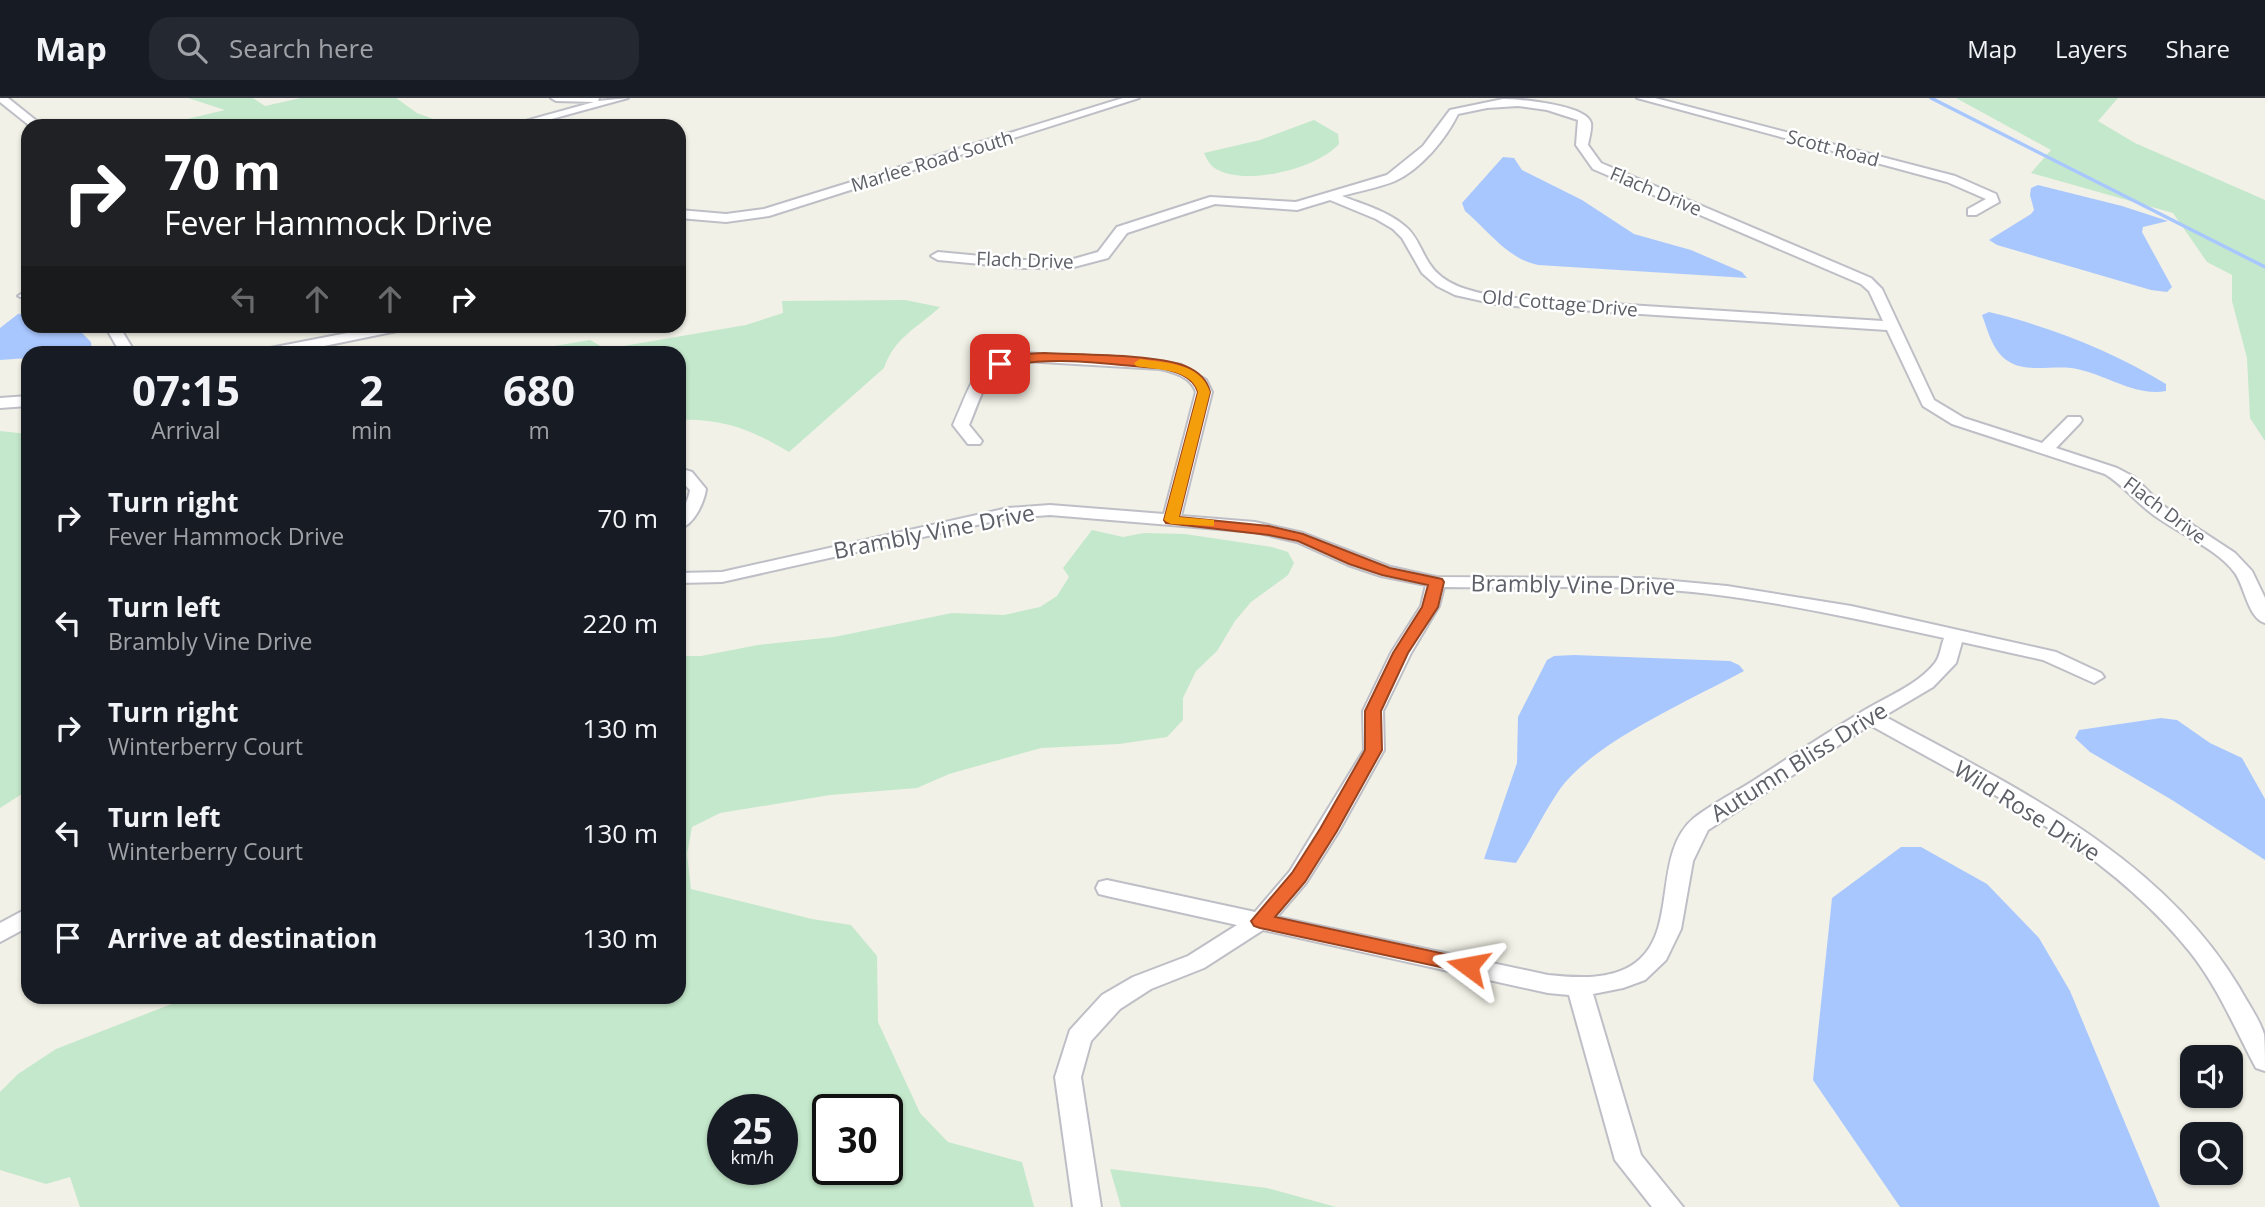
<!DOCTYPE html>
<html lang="en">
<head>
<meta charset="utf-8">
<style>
	body { margin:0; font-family:"Open Sans",sans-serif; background:#242831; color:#f1f3f6; height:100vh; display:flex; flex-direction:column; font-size:26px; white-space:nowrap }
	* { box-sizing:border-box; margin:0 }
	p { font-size:23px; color:#9ea1a6 }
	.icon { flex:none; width:38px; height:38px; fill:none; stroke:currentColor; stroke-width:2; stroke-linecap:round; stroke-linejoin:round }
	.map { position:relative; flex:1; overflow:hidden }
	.panel { position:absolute; left:21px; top:248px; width:665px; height:658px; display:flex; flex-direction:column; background:#171b24; border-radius:21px; box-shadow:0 2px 5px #0004 }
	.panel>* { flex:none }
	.guide { position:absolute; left:21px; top:21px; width:665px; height:214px; border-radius:21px; box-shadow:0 2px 5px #0004; background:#202124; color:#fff; overflow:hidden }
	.buttons { position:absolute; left:2180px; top:947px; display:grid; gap:14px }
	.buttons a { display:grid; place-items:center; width:63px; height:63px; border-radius:14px; background:#171b24; box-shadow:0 2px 5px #0004; font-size:35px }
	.speed { position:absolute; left:707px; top:996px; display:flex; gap:14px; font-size:35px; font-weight:700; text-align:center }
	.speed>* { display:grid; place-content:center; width:91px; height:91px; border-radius:50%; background:#171b24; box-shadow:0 2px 5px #0004; line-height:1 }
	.speed small { font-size:18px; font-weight:400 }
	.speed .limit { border:4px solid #111; border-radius:10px; background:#fff; color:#111 }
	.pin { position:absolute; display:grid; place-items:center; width:60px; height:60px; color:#fff; margin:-30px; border-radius:14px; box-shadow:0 4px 10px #0006 }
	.me { position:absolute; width:77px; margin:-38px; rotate:283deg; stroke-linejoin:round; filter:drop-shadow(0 0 5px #0008) }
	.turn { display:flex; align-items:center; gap:24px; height:147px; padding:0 28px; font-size:32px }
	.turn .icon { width:91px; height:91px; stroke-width:2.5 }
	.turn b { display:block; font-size:49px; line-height:60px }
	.lanes { display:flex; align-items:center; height:66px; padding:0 28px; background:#0003; justify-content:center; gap:35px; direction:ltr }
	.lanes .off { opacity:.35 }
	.eta { display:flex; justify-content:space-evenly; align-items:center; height:119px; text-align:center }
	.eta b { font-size:42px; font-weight:700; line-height:49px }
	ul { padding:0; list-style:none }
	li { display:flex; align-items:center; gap:21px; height:105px; padding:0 28px }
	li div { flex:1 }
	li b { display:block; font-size:26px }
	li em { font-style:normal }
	header { display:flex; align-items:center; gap:42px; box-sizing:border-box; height:98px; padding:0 35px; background:#171b24; border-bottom:2px solid #363941 }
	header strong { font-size:33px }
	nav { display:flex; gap:38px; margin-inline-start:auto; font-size:24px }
	.search { width:490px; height:63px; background:#242831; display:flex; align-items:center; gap:18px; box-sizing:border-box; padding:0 24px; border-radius:21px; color:#9ea1a6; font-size:26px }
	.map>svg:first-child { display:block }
	.green { fill:#c4e8cb; fill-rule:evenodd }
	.water { fill:#a9c7ff }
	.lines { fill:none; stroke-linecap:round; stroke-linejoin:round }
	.stream { stroke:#a9c7ff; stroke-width:3.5 }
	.minor-casing { stroke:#bebfc6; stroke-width:4 }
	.minor { fill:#fff; fill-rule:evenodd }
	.route { fill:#ed6831; stroke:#9a4420; stroke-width:2 }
	.slow { fill:#f59e0b }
	.labels { text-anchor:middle; stroke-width:5; stroke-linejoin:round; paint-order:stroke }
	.far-street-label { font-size:19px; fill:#5e6068; stroke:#fff }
	.street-label { font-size:23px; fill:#5e6068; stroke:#fff }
</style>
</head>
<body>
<header>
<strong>Map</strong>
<div class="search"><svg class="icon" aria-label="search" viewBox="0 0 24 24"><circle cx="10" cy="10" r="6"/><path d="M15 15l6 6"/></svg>Search here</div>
<nav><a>Map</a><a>Layers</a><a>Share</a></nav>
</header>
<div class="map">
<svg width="2265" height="1109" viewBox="0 0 2265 1109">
	<rect width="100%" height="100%" fill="#f1f1e7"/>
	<g class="green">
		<path d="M188 0H253L265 8 301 0H396L417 15 444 25 472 28H298L286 23 270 28H158L225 12Z"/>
		<path d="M1956 0H2118L2098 23 2135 45 2265 102V343L2250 320 2247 260 2232 203V177L2207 164 2173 115 2031 75 2051 52Z"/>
		<path d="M1314 22 1338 36 1339 46C1317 71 1242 90 1213 69 1209 66 1206 59 1204 55L1260 42Z"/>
		<path d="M905 202 940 209C917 230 894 240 884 270L789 354C753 332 721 320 679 322V256L475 255 531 252 590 242 606 251 746 227 783 215 782 203Z"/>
		<path d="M0 333 28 336V692L0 710Z"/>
		<path d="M1092 432 1123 439 1144 435 1185 436 1272 449 1288 454 1294 465 1288 477 1251 504 1235 523 1217 553 1196 573 1183 600V622L1167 639 1119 646 1041 650 949 676 917 690 830 697 720 715 692 729 687 756 691 791 812 821 851 827 877 858 878 924 920 1015 948 1044 1022 1064 1034 1109H80L70 1079 46 1086 0 1072V994L18 976 56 951 187 900H679V558H701L758 547 834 539 952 515 1004 517 1040 509 1057 498 1069 479 1063 470ZM723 1012H782V1071H723ZM828 1012H887V1071H828Z"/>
		<path d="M1110 1071 1267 1090 1336 1109H1121Z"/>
	</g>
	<g class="water">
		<path d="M1503 59 1514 60 1522 72 1582 102 1634 136 1691 152 1742 174 1747 180 1538 167C1506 160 1489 133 1465 113L1462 105Z"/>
		<path d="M2038 87 2122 108 2168 123 2143 129 2142 134 2172 189 2167 194 2151 192 1997 147 1989 142 2031 116 2034 112 2030 97 2031 90Z"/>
		<path d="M1989 214C2051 229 2112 253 2166 286V293C2137 299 2106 277 2077 271 2056 266 2027 276 2008 263 1993 254 1988 233 1982 217Z"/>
		<path d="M28 215V228H75L91 244 92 255 28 256V260L0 262V230L18 216Z"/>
		<path d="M1574 557 1730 563 1739 567 1744 573C1691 602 1595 643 1560 691 1544 714 1531 742 1516 765L1484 761 1517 665 1518 619 1547 562 1554 558Z"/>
		<path d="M2161 620 2177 622 2210 645 2242 660 2265 701V762L2172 702 2090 654 2075 640 2079 632Z"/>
		<path d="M1901 749H1921L1987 786 2039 840 2070 893 2160 1109H1900L1813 982 1832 800Z"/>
	</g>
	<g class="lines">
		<path class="stream" d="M1931 0 2265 169"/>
		<g class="minor-casing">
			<g id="minor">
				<path d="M0 0H8L43 28H30L0 4Z"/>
				<path d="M551 0H599L598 3 628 0 526 28H507L594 4 556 3Z"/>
				<path d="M1123 0H1139L769 118 726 124 679 120V112L726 116 764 111Z"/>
				<path d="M1637 0H1655L1955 78 1996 96 1999 104 1976 117H1968V111L1986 101 1947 84Z"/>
				<path d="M1503 1C1519 1 1587 7 1591 25 1592 31 1589 41 1588 47L1601 65 1871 180 1882 191 1934 302 1964 320 2042 345 2068 319H2080L2082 322 2080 325 2056 350 2117 370 2134 379 2162 407 2235 455 2252 473 2265 500V525C2248 520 2245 489 2235 475 2217 450 2175 434 2151 415 2134 402 2123 387 2105 376L1952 326 1923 308 1887 232 1500 207 1455 197 1437 188 1422 175 1402 140 1393 131 1376 121 1330 102 1297 112 1215 106 1127 135 1108 160 1070 170H1024L938 162 931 158 938 154 1024 162H1070L1098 154 1117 129 1210 99 1296 104 1387 77 1423 48 1450 12ZM1518 8 1547 12 1578 22 1576 47 1593 71 1861 186 1869 193 1883 223 1500 199C1474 194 1444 189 1429 165 1421 153 1417 138 1406 129 1388 113 1364 107 1342 98 1359 93 1378 90 1395 83 1421 71 1446 41 1458 16L1487 10Z"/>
				<path d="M25 194H28V202L18 198Z"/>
				<path d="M105 228H119L136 256H121Z"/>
				<path d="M383 228H409L402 232 285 256H253L260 252Z"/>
				<path d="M1024 255 1160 263 1181 267 1206 282 1212 294 1181 418 1255 424 1303 435 1391 469 1436 479 1641 480 1727 488 1851 508 2056 554 2101 575 2104 579 2094 585 2043 562 1962 544 1956 565 1933 589 1884 618C2014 689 2160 757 2239 889 2247 904 2259 920 2264 936 2265 946 2265 962 2265 973L2256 970C2235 931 2218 889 2190 854 2107 751 1983 690 1870 627L1708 732 1693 763 1681 831 1666 862 1645 882 1623 890 1593 896 1641 1057 1683 1109H1652L1615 1062 1569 897 1548 895 1263 832 1204 870 1151 891 1120 911 1091 943 1081 979 1101 1109H1073L1055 979 1070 932 1102 897 1133 879 1188 858 1237 827 1107 798 1099 796 1096 790 1099 784 1107 782 1255 814 1290 773 1364 652 1363 613 1391 555 1421 508 1426 487 1381 478 1348 467 1297 444 1255 434 1050 417 1008 420 722 484 679 485V475L722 474 1008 410 1050 407 1164 416 1196 294C1191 279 1174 274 1160 271L1025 263C983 276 985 290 969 327L982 343 980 346H968L953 327C974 281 970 268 1024 255ZM1444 489C1509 490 1575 488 1640 490 1743 495 1844 518 1944 540 1941 548 1940 559 1935 565 1917 588 1885 599 1860 615 1824 637 1788 660 1753 683 1734 695 1712 706 1694 720 1653 754 1677 828 1640 861 1616 883 1578 880 1548 877L1277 819 1306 785 1339 733 1384 652 1383 613 1411 555 1439 508Z"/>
				<path d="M28 298V308L0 310V300Z"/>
				<path d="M679 370 692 374 706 391C704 405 694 427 679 431 679 412 687 409 690 392L679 381Z"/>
				<path d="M28 810V829L0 844V825Z"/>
			</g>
		</g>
		<use href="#minor" class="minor"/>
	</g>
	<path class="route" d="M1044 255C1079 257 1155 256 1185 268 1197 273 1207 282 1210 294L1179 419 1269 428 1303 436 1390 470 1442 481 1444 484 1438 509 1408 555 1381 613 1382 652 1337 733 1305 784 1275 819 1468 861 1475 863 1478 868 1475 873 1468 875 1260 830 1254 828 1251 823 1292 775 1320 731 1365 652V613L1393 555 1422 509 1428 487 1382 477 1349 466 1298 443 1269 437 1166 425 1164 422 1198 294C1193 278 1175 273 1160 270 1107 267 1052 256 1000 270L994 266 1024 256Z"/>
	<path class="slow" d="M1140 261C1166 265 1201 265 1210 294L1179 419 1214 422V428L1171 426 1164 422 1198 294C1191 270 1156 272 1136 268L1134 265Z"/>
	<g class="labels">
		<g class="far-street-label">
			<text transform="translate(1833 50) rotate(15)" y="7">Scott Road</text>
			<text transform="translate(932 63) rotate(-17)" y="7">Marlee Road South</text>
			<text transform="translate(1656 93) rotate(23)" y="7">Flach Drive</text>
			<text transform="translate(1025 162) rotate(2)" y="7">Flach Drive</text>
			<text transform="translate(1560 205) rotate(5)" y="7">Old Cottage Drive</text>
			<text transform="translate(2165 412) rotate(37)" y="7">Flach Drive</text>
		</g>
		<g class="street-label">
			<text transform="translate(934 434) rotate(-11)" y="8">Brambly Vine Drive</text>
			<text transform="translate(1573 487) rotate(1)" y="8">Brambly Vine Drive</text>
			<text transform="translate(1799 664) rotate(-32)" y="8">Autumn Bliss Drive</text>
			<text transform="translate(2027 713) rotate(32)" y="8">Wild Rose Drive</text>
		</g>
	</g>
</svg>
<div class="buttons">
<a><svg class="icon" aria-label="sound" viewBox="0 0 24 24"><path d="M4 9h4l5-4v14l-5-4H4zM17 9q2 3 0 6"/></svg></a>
<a><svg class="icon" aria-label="search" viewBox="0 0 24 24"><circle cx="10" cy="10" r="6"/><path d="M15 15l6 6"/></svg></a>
</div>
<div class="speed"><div>25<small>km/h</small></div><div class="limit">30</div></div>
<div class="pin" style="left:1000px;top:266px;background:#d93025"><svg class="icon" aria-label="arrive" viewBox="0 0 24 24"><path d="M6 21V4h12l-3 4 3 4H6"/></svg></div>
<svg class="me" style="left:1468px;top:868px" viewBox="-20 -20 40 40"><path d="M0-17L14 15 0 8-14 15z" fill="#ed6831" stroke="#fff" stroke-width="4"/></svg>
<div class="guide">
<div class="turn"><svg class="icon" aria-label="right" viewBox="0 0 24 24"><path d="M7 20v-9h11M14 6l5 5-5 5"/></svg><div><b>70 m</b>Fever Hammock Drive</div></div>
<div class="lanes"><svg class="icon off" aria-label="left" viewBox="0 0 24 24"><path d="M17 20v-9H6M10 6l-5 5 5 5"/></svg><svg class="icon off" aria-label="ahead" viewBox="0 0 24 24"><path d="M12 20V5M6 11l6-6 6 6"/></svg><svg class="icon off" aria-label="ahead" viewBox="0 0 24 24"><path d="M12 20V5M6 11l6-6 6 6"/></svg><svg class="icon" aria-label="right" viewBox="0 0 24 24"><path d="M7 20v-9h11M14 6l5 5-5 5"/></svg></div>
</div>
<section class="panel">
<div class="eta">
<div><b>07:15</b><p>Arrival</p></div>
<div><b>2</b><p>min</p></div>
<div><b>680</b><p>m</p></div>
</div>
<ul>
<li><svg class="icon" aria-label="right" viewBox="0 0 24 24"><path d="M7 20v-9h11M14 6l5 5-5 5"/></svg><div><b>Turn right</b><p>Fever Hammock Drive</p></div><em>70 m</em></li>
<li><svg class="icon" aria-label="left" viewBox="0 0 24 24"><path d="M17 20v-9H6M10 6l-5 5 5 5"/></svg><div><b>Turn left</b><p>Brambly Vine Drive</p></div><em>220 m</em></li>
<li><svg class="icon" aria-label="right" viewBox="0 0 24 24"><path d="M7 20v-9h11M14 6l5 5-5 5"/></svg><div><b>Turn right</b><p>Winterberry Court</p></div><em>130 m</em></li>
<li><svg class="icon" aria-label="left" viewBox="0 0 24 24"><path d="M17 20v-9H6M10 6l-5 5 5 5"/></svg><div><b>Turn left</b><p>Winterberry Court</p></div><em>130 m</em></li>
<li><svg class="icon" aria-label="arrive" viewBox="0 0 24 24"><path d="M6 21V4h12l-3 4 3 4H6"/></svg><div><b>Arrive at destination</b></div><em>130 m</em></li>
</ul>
</section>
</div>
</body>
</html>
